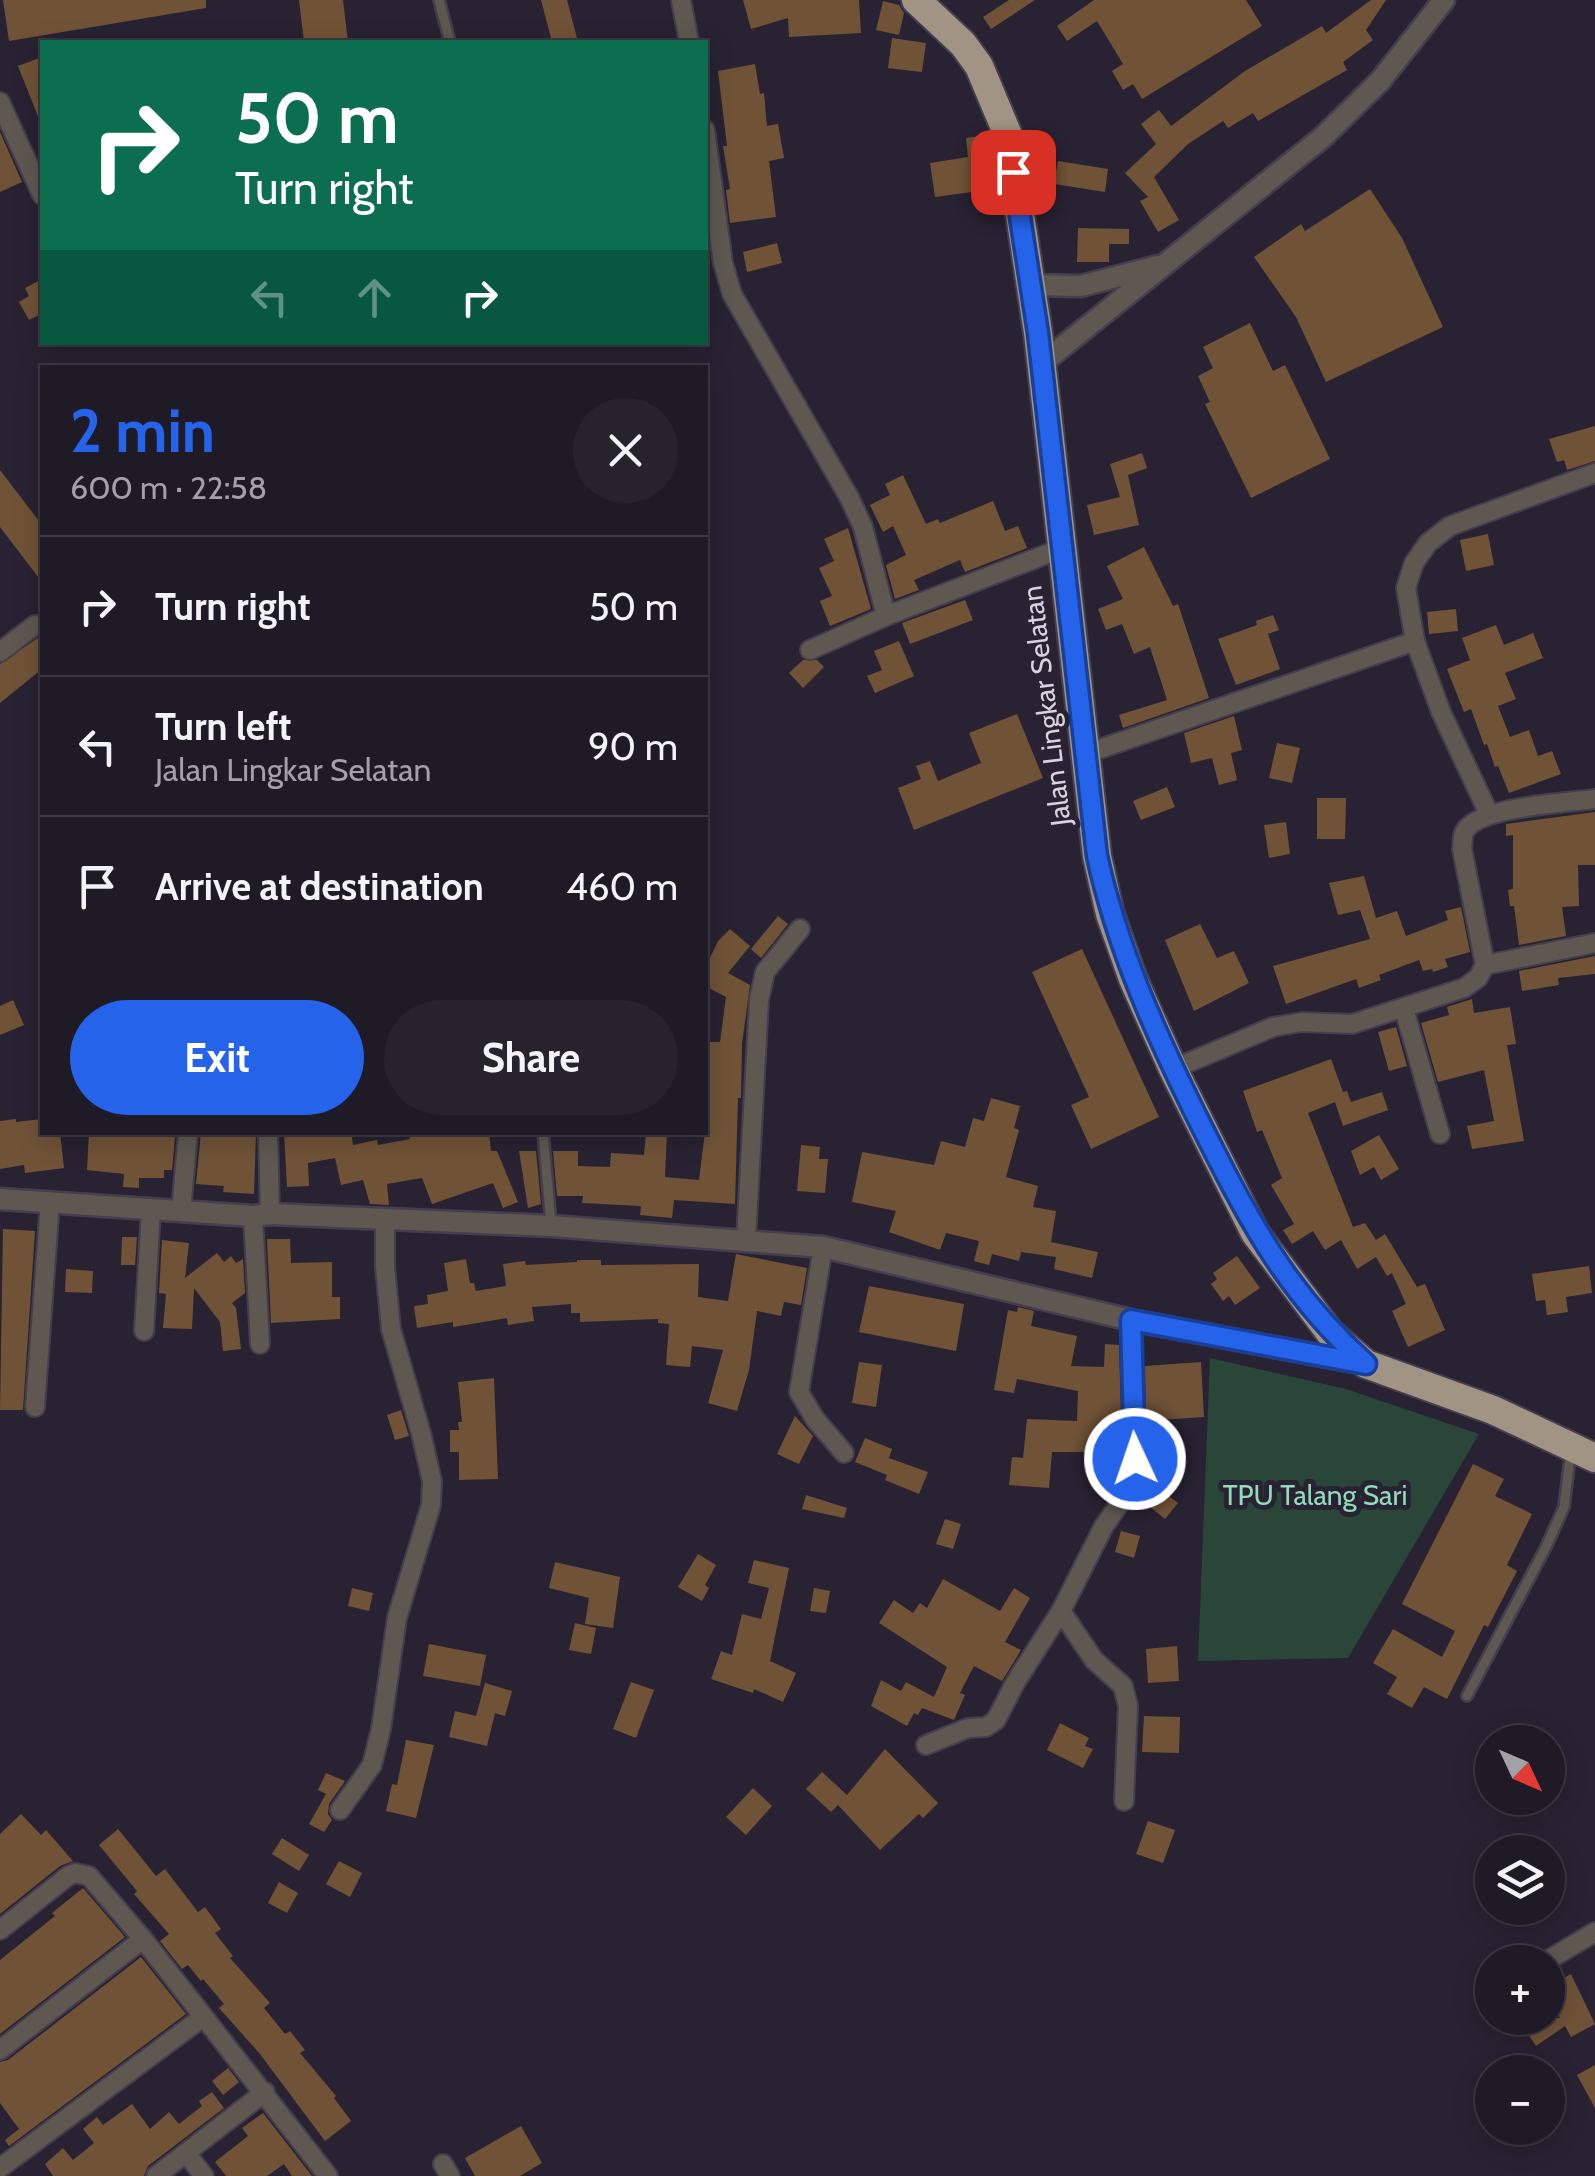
<!DOCTYPE html>
<html lang="en">
<head>
<meta charset="utf-8">
<style>
	body { margin:0; font-family:Cabin,sans-serif; background:#26232e; color:#f1f3f6; height:100vh; display:flex; flex-direction:column; font-size:38px; white-space:nowrap }
	* { box-sizing:border-box; margin:0 }
	p { font-size:32px; color:#a1a1a7 }
	.icon { flex:none; width:55px; height:55px; fill:none; stroke:currentColor; stroke-width:2; stroke-linecap:round; stroke-linejoin:round }
	.map { position:relative; flex:1; overflow:hidden }
	.side { position:absolute; left:40px; top:365px; width:668px; height:770px; display:flex; flex-direction:column; background:#1e1a26; border-radius:0px; box-shadow:0 5px 25px #0003,0 0 0 2px #3c3843 }
	.side>* { flex:none }
	.guide { position:absolute; left:40px; top:40px; width:668px; height:305px; border-radius:0px; box-shadow:0 5px 25px #0003,0 0 0 2px #3c3843; background:#0b6e4f; color:#fff; overflow:hidden }
	.needle { width:65px; rotate:134deg }
	.fabs { position:absolute; left:1475px; top:1725px; display:grid; gap:20px }
	.fabs a { display:grid; place-items:center; width:90px; height:90px; border-radius:50%; background:#1e1a26; box-shadow:0 5px 25px #0003,0 0 0 2px #3c3843; font-size:50px }
	.pin { position:absolute; display:grid; place-items:center; width:85px; height:85px; color:#fff; margin:-42px; border-radius:20px; box-shadow:0 5px 15px #0006 }
	.me { position:absolute; width:110px; margin:-55px; rotate:357deg; stroke-linejoin:round; filter:drop-shadow(0 0 8px #0008) }
	.turn { display:flex; align-items:center; gap:35px; height:210px; padding:0 30px; font-size:45px }
	.turn .icon { width:130px; height:130px; stroke-width:2.5 }
	.turn b { display:block; font-size:70px; line-height:85px }
	.lanes { display:flex; align-items:center; height:95px; padding:0 30px; background:#0003; justify-content:center; gap:50px; direction:ltr }
	.lanes .off { opacity:.35 }
	.round { display:grid; place-items:center; flex:none; width:105px; height:105px; border-radius:52px; background:#26232e }
	.overview { display:flex; align-items:center; justify-content:space-between; height:170px; padding:0 30px }
	h1 { font-size:60px; font-weight:700; line-height:75px; color:#2563eb }
	.cta { display:flex; gap:20px; margin-top:auto; padding:20px 30px }
	.cta a { flex:1; height:115px; border-radius:60px; background:#2563eb; color:#fff; font-size:40px; font-weight:700; line-height:115px; text-align:center }
	.cta a+a { background:#26232e; color:#f1f3f6 }
	ul { padding:0; list-style:none }
	li { display:flex; align-items:center; gap:30px; height:140px; padding:0 30px; border-top:2px solid #3c3843 }
	li div { flex:1 }
	li b { display:block; font-size:38px }
	li em { font-style:normal }
	.map>svg:first-child { display:block }
	.green { fill:#294639 }
	.building { fill:#705337 }
	.lines { fill:none; stroke-linecap:round; stroke-linejoin:round }
	.service-casing { stroke:#443e4e; stroke-width:14 }
	.minor-casing { stroke:#443e4e; stroke-width:22 }
	.tertiary-casing { stroke:#443e4e; stroke-width:25 }
	.trunk-casing { stroke:#443e4e; stroke-width:32 }
	.service { stroke:#5e5851; stroke-width:9 }
	.minor { stroke:#5e5851; stroke-width:18 }
	.tertiary { stroke:#5e5851; stroke-width:20 }
	.trunk { stroke:#a29484; stroke-width:28 }
	.route-casing { stroke:#184099; stroke-width:25 }
	.route { stroke:#2563eb; stroke-width:18 }
	.labels { text-anchor:middle; stroke-width:10; stroke-linejoin:round; paint-order:stroke }
	.street-label { font-size:28px; fill:#d8d4df; stroke:#282232 }
	.park-label { font-size:28px; fill:#92dbba; stroke:#282232 }
</style>
</head>
<body>
<div class="map">
<svg width="1595" height="2176" viewBox="0 0 1595 2176">
	<rect width="100%" height="100%" fill="#282232"/>
	<path class="green" d="M1210 1358 1346 1389 1479 1434 1348 1658 1198 1661Z"/>
	<g class="building">
		<path d="M3 0H206V8L9 41Z"/>
		<path d="M299 0H343L348 42H304Z"/>
		<path d="M541 0H567L578 42H552Z"/>
		<path d="M743 0H859L861 33 789 37 788 18 751 29Z"/>
		<path d="M1009 0H1035L991 29 983 17Z"/>
		<path d="M1094 0H1246L1262 26 1142 99 1133 84 1123 90 1112 71 1123 64 1097 21 1067 41 1057 26Z"/>
		<path d="M1371 0H1386L1366 30 1373 40 1343 62 1347 70 1258 121 1253 113 1228 128 1223 121 1188 144 1154 177 1179 220 1158 232 1140 201 1148 197 1125 173 1156 144 1141 124 1159 110 1171 126 1245 71 1322 26 1326 33Z"/>
		<path d="M883 1 899 5 904 13 899 35 876 30Z"/>
		<path d="M892 38 926 43 922 72 888 68Z"/>
		<path d="M42 57V124H41L18 66Z"/>
		<path d="M755 64 760 94 764 93 767 126 778 124 784 158 769 161 776 217 730 223 726 190 730 189 723 146H727L718 71Z"/>
		<path d="M0 132 22 182 0 192Z"/>
		<path d="M987 135 989 153 983 154 987 178 978 180 979 191 935 197 930 163 968 157 966 138Z"/>
		<path d="M1058 161 1108 169 1105 192 1054 184Z"/>
		<path d="M1370 189 1402 238 1443 327 1326 382 1296 317 1254 257 1301 224 1305 231Z"/>
		<path d="M1078 228 1129 229V244H1109V262H1077Z"/>
		<path d="M777 243 782 263 747 272 743 252Z"/>
		<path d="M42 279V321L39 315 29 320 19 302 29 296 25 288Z"/>
		<path d="M1250 323 1273 371 1285 365 1330 459 1251 498 1205 404 1210 402 1198 376 1213 368 1203 347Z"/>
		<path d="M1595 426V461L1567 470 1564 460 1557 462 1549 439Z"/>
		<path d="M1142 453 1147 468 1128 475 1139 525 1094 535 1087 505 1120 497 1110 464Z"/>
		<path d="M0 470 42 525V582L0 527Z"/>
		<path d="M903 475 926 524 938 519 940 523 993 501 1005 531 1018 526 1027 548 965 572 960 560 914 580 919 590 895 599 886 565 906 555 893 526 883 532 870 505 890 495 885 484Z"/>
		<path d="M848 528 871 609 830 626 820 601 832 596 819 568 834 561 824 539Z"/>
		<path d="M1488 534 1494 565 1466 571 1460 540Z"/>
		<path d="M1144 547 1173 606 1178 604 1209 698 1123 728 1119 715 1167 700 1150 647 1134 654 1122 624 1106 630 1098 609 1123 599 1107 566Z"/>
		<path d="M965 600 973 620 910 644 902 623Z"/>
		<path d="M1456 609 1458 631 1429 634 1427 612Z"/>
		<path d="M1273 615 1279 630 1268 634 1280 669 1236 685 1218 639 1257 625 1256 621Z"/>
		<path d="M1496 625 1504 645 1533 633 1543 658 1505 673 1516 699 1498 706 1510 737 1529 730 1538 756 1552 751 1561 774 1509 793 1498 766 1495 767 1487 744 1484 745 1471 709 1464 712 1447 669 1470 660 1462 638Z"/>
		<path d="M42 635V669L0 703V664Z"/>
		<path d="M899 641 914 676 875 693 867 676 882 670 874 651Z"/>
		<path d="M803 660H817L824 667 803 688 789 673Z"/>
		<path d="M1017 714 1043 778 914 830 898 788 921 779 916 766 930 761 938 781 981 763 969 733Z"/>
		<path d="M1234 716 1242 750 1231 753 1237 780 1219 785 1212 758 1191 763 1184 733Z"/>
		<path d="M1277 743 1300 748 1292 783 1269 778Z"/>
		<path d="M1167 787 1175 807 1141 820 1133 801Z"/>
		<path d="M1317 798H1346L1345 839H1317Z"/>
		<path d="M1595 812V865H1578L1579 906 1562 907 1566 936 1519 945 1514 906H1510L1508 890 1513 889V835L1506 836V824Z"/>
		<path d="M1286 822 1290 854 1269 858 1264 825Z"/>
		<path d="M1364 876 1376 918 1397 911 1406 936 1448 920 1445 911 1461 907 1470 952 1445 959 1448 967 1433 972 1432 969 1423 971 1419 960 1379 975 1381 980 1359 988 1356 979 1286 1004 1273 966 1370 939 1360 910 1338 915 1329 883Z"/>
		<path d="M778 916 788 924 761 958 751 949Z"/>
		<path d="M1200 924 1217 958 1234 951 1249 983 1194 1011 1165 940Z"/>
		<path d="M730 929 750 946 728 973 750 985 742 1044 741 1098H738L735 1204 674 1200 672 1218 640 1215 641 1206 582 1203 583 1196H557L553 1151H578V1166L610 1167 611 1153 644 1155 646 1132H667L665 1177 699 1180 705 1132V1042H720L726 997 705 986V968L718 941Z"/>
		<path d="M1082 949 1159 1117 1091 1149 1071 1105 1089 1097 1032 972Z"/>
		<path d="M1595 956V974L1558 978 1559 985 1522 991 1519 971Z"/>
		<path d="M1472 999 1474 1013 1510 1007 1516 1044 1507 1045 1524 1141 1472 1149 1467 1126 1494 1121 1484 1070 1438 1082 1421 1023 1449 1015 1447 1007Z"/>
		<path d="M13 1000 24 1025 0 1035V1006Z"/>
		<path d="M1396 1027 1407 1066 1389 1071 1378 1032Z"/>
		<path d="M1331 1059 1343 1092 1347 1091 1351 1102 1382 1092 1388 1110 1343 1126 1335 1102 1308 1113 1353 1227 1365 1223 1376 1240 1385 1234 1417 1287 1425 1284 1445 1330 1408 1347 1392 1311 1406 1304 1392 1273 1387 1276 1376 1257 1357 1269 1341 1240 1325 1250 1313 1231 1292 1244 1283 1230 1294 1224 1271 1185 1282 1178 1262 1130 1257 1132 1243 1091Z"/>
		<path d="M991 1098 1020 1106 1014 1128 1019 1130 1006 1177 1038 1186 1033 1207 1056 1211 1051 1242 1098 1252 1092 1278 1054 1269 1056 1257 1021 1252 1019 1261 992 1254 989 1265 974 1261 979 1241 946 1233 940 1250 889 1232 896 1211 852 1202 862 1152 934 1165 941 1141 965 1147 973 1118 984 1121Z"/>
		<path d="M16 1119V1122L42 1119V1132H60L64 1168 25 1173 24 1165 0 1169V1121Z"/>
		<path d="M89 1132 175 1137 172 1170H164V1178H139V1188L123 1187 124 1174 87 1170Z"/>
		<path d="M201 1132 256 1133 254 1194 223 1192 224 1186 196 1184Z"/>
		<path d="M284 1132H308V1137L351 1132 353 1145 377 1140 378 1145 410 1139 408 1132H489L491 1151H497L518 1202 503 1208 493 1183 432 1204 422 1178 387 1184 389 1205 370 1204 363 1180 341 1185 335 1158 308 1163 309 1186 287 1187Z"/>
		<path d="M1379 1135 1399 1169 1381 1180 1374 1167 1360 1175 1351 1151Z"/>
		<path d="M801 1145 820 1147 819 1159H828L825 1193 797 1191Z"/>
		<path d="M519 1151H536L541 1204 528 1208Z"/>
		<path d="M3 1229 35 1231 23 1410H0Z"/>
		<path d="M122 1237H137L135 1265H121Z"/>
		<path d="M267 1239H290L291 1263 332 1262V1297H340V1319L271 1323Z"/>
		<path d="M162 1240 189 1243 185 1278 217 1253 224 1262 231 1256 236 1263 243 1259 245 1293 232 1303 236 1308 241 1349 223 1351 220 1322 194 1288 192 1329 163 1328 166 1294 159 1293Z"/>
		<path d="M736 1254 807 1268 801 1305 784 1302 781 1316 757 1311 749 1370 737 1411 708 1403 723 1350 692 1346 690 1367 666 1365 669 1324 658 1323V1319L580 1322V1313H571V1304L532 1307 534 1321 508 1325 507 1318 453 1327V1322L417 1328 414 1306 428 1304 427 1295 448 1291 444 1263 466 1259 470 1283H474L476 1291 506 1286 503 1264 525 1261 526 1265 577 1262V1260H601V1265L699 1264 698 1297 728 1301Z"/>
		<path d="M1237 1256 1260 1288 1235 1305 1229 1296 1223 1301 1211 1284 1217 1279 1213 1273Z"/>
		<path d="M1589 1266 1592 1293 1566 1297 1568 1312 1547 1315 1545 1300 1536 1301 1532 1274Z"/>
		<path d="M66 1269 93 1271 92 1293 65 1292Z"/>
		<path d="M869 1286 964 1304 956 1351 859 1332Z"/>
		<path d="M1018 1307 1034 1311 1031 1326 1077 1336 1071 1366 1104 1367 1105 1344 1119 1345 1122 1452H1052L1049 1488 1009 1485 1012 1457 1023 1458 1027 1419 1077 1421 1078 1391 1017 1379 1014 1393 994 1390 1008 1310 1017 1312Z"/>
		<path d="M859 1362 882 1365 876 1407 852 1403Z"/>
		<path d="M1201 1362 1204 1417 1146 1421 1145 1366Z"/>
		<path d="M494 1378 498 1479 459 1480V1452H450V1430H459L458 1422H462L458 1382Z"/>
		<path d="M401 1410 409 1436 395 1440 387 1415Z"/>
		<path d="M795 1416 813 1436 799 1464 777 1454Z"/>
		<path d="M865 1438 892 1449 889 1458 928 1472 919 1494 885 1480 887 1475 855 1462Z"/>
		<path d="M1473 1464 1504 1479 1495 1496 1532 1514 1507 1565 1517 1571 1488 1627 1484 1625 1447 1699 1424 1687 1412 1708 1387 1694 1397 1677 1373 1663 1393 1629 1442 1657 1455 1631 1402 1604Z"/>
		<path d="M1156 1486 1178 1503 1165 1519 1144 1502Z"/>
		<path d="M806 1495 847 1508 844 1518 802 1509Z"/>
		<path d="M945 1519 961 1524 953 1549 936 1544Z"/>
		<path d="M1121 1531 1140 1536 1134 1558 1115 1552Z"/>
		<path d="M698 1554 716 1565 705 1585 709 1588 702 1601 678 1587Z"/>
		<path d="M754 1560 789 1568 770 1661 796 1673 783 1702 754 1689 753 1693 711 1679 721 1651 732 1655 742 1614 761 1619 769 1588 748 1583Z"/>
		<path d="M555 1562 620 1577 613 1628 585 1624 589 1598 549 1588Z"/>
		<path d="M943 1579 1000 1611 1014 1588 1030 1598 1005 1642 1021 1650 1002 1681 974 1666 960 1693 965 1695 954 1720 922 1708 918 1715 914 1713 907 1726 871 1706 881 1680 901 1691 906 1682 934 1697 947 1667 879 1623 894 1600 913 1613 920 1603 927 1608Z"/>
		<path d="M352 1588 373 1593 369 1611 348 1606Z"/>
		<path d="M814 1588 830 1591 826 1613 810 1611Z"/>
		<path d="M575 1623 596 1628 591 1654 569 1650Z"/>
		<path d="M429 1644 486 1655 480 1686 423 1676Z"/>
		<path d="M1177 1646 1179 1681 1148 1683 1146 1649Z"/>
		<path d="M631 1682 654 1690 636 1738 613 1729Z"/>
		<path d="M485 1683 512 1691 505 1716 495 1713 487 1746 449 1737 455 1711 476 1716Z"/>
		<path d="M1144 1716 1180 1717 1179 1753 1142 1752Z"/>
		<path d="M1060 1723 1089 1738 1085 1746 1093 1749 1083 1768 1047 1750Z"/>
		<path d="M406 1740 434 1745 416 1818 386 1811 392 1784 397 1785Z"/>
		<path d="M885 1749 938 1803 923 1818 919 1814 880 1850 838 1805 847 1796 831 1812 806 1789 822 1772 847 1795Z"/>
		<path d="M326 1773 345 1781 329 1804 328 1814 332 1820 324 1832 309 1824 326 1794 318 1790Z"/>
		<path d="M753 1788 772 1806 746 1835 726 1817Z"/>
		<path d="M21 1814 41 1835 46 1830 73 1861 60 1866 0 1914V1834Z"/>
		<path d="M1148 1821 1175 1830 1163 1863 1136 1854Z"/>
		<path d="M118 1829 156 1876 165 1869 198 1912 205 1907 221 1929 215 1933 233 1956 230 1958 270 2003 264 2008 285 2034 290 2031 305 2050 300 2053 336 2096 334 2098 351 2121 325 2141 260 2054 219 2008 224 2004 203 1979 201 1981 188 1965 182 1969 160 1941 169 1934 134 1894 137 1891 99 1845Z"/>
		<path d="M282 1838 309 1855 299 1871 272 1854Z"/>
		<path d="M339 1861 362 1873 350 1897 326 1884Z"/>
		<path d="M279 1882 298 1893 287 1913 268 1903Z"/>
		<path d="M83 1888 125 1937 0 2034V1960L55 1916 52 1913Z"/>
		<path d="M141 1957 186 2014 9 2146 5 2140 19 2129 0 2103V2062L8 2060Z"/>
		<path d="M1571 1974 1595 2024 1571 2037 1565 2026 1536 2046 1517 2018H1560L1548 1994V1987Z"/>
		<path d="M1595 2065V2108L1577 2075Z"/>
		<path d="M228 2068 239 2082 223 2095 212 2081Z"/>
		<path d="M212 2092 224 2108 148 2166 144 2176H53L45 2164 63 2148 73 2160 94 2143 83 2129 97 2117 103 2125 132 2104 150 2129 169 2112 179 2124 202 2106 199 2101Z"/>
		<path d="M263 2113 312 2176H292L284 2164 267 2176H226L215 2162 248 2136 242 2128Z"/>
		<path d="M521 2126 542 2163 520 2176H475L465 2158Z"/>
	</g>
	<g class="lines">
		<g class="service-casing">
			<g id="service">
				<path d="M439 0 450 42"/>
				<path d="M543 1132 551 1224"/>
				<path d="M1467 1696 1546 1547 1564 1507 1571 1449"/>
			</g>
		</g>
		<g class="minor-casing">
			<g id="minor">
				<path d="M681 0 689 42"/>
				<path d="M0 102 42 195"/>
				<path d="M705 130 723 263 732 294 849 497 863 527 886 616 1060 549"/>
				<path d="M810 650 886 616"/>
				<path d="M0 652 35 625"/>
				<path d="M1085 754 1415 641"/>
				<path d="M1489 814 1441 712 1415 641 1406 588 1414 563 1428 543 1450 526 1595 473"/>
				<path d="M1485 965 1595 943"/>
				<path d="M1404 1009 1440 1134"/>
				<path d="M1173 1069 1273 1027 1302 1022 1352 1024 1464 988 1478 978 1485 965 1462 849C1463 843 1462 838 1464 833 1475 806 1568 803 1595 799"/>
				<path d="M268 1132 270 1214"/>
				<path d="M181 1211 188 1132"/>
				<path d="M253 1216 260 1344"/>
				<path d="M746 1240 759 1000 765 972 800 929"/>
				<path d="M823 1247 799 1392 815 1419 844 1453"/>
				<path d="M144 1331 151 1209"/>
				<path d="M35 1407 50 1202"/>
				<path d="M1061 1611 1094 1660 1123 1686 1128 1706 1124 1801"/>
				<path d="M926 1745 968 1728 986 1727 996 1720 1015 1683 1061 1611 1104 1526 1130 1489 1135 1459 1131 1320"/>
				<path d="M340 1810 372 1765 381 1729 397 1618 431 1505 432 1481 421 1433 391 1329 385 1267V1221"/>
				<path d="M0 1930 68 1876 75 1873 89 1876 143 1939 328 2176"/>
				<path d="M1545 1962 1595 1932"/>
				<path d="M0 2050 143 1939"/>
				<path d="M186 2153 204 2176"/>
				<path d="M443 2164 450 2176"/>
				<path d="M0 2168 203 2017"/>
				<path d="M156 2176 265 2092"/>
			</g>
		</g>
		<g class="tertiary-casing">
			<g id="tertiary">
				<path d="M1030 285 1081 286 1158 266"/>
				<path d="M1041 364 1323 137 1380 81 1444 0"/>
				<path d="M0 1199 253 1216 270 1214 552 1226 823 1247 1131 1320 1364 1364"/>
			</g>
		</g>
		<g class="trunk-casing">
			<path id="trunk" d="M916 0 963 44 979 66 1008 135 1038 333 1097 856 1110 914 1133 979 1173 1069 1255 1233 1331 1334 1366 1364 1493 1410 1595 1458"/>
		</g>
		<use href="#service" class="service"/>
		<use href="#minor" class="minor"/>
		<use href="#tertiary" class="tertiary"/>
		<use href="#trunk" class="trunk"/>
	</g>
	<g class="lines">
		<g class="route-casing">
			<path id="route" d="M1013 172 1038 333 1097 856C1117 947 1154 1030 1195 1113 1244 1211 1283 1290 1366 1364L1131 1320 1135 1459"/>
		</g>
		<use href="#route" class="route"/>
	</g>
	<g class="labels">
		<g class="street-label">
			<text transform="translate(1046 706) rotate(-97)" y="10">Jalan Lingkar Selatan</text>
		</g>
		<g class="park-label">
			<text x="1315" y="1505">TPU Talang Sari</text>
		</g>
	</g>
</svg>
<div class="fabs">
<a><svg class="needle" viewBox="-14 -14 28 28"><path d="M0-13l5 13h-10z" fill="#e53935"/><path d="M0 13l5-13h-10z" fill="#a1a1a7"/></svg></a>
<a><svg class="icon" aria-label="layers" viewBox="0 0 24 24"><path d="M12 4l9 5-9 5-9-5zM3 14l9 5 9-5"/></svg></a>
<a>+</a>
<a>−</a>
</div>
<div class="pin" style="left:1013px;top:172px;background:#d93025"><svg class="icon" aria-label="arrive" viewBox="0 0 24 24"><path d="M6 21V4h12l-3 4 3 4H6"/></svg></div>
<svg class="me" style="left:1135px;top:1459px" viewBox="-20 -20 40 40"><circle r="17" fill="#2563eb" stroke="#fff" stroke-width="3"/><path d="M0-11L8 9 0 5-8 9z" fill="#fff"/></svg>
<div class="guide">
<div class="turn"><svg class="icon" aria-label="right" viewBox="0 0 24 24"><path d="M7 20v-9h11M14 6l5 5-5 5"/></svg><div><b>50 m</b>Turn right</div></div>
<div class="lanes"><svg class="icon off" aria-label="left" viewBox="0 0 24 24"><path d="M17 20v-9H6M10 6l-5 5 5 5"/></svg><svg class="icon off" aria-label="ahead" viewBox="0 0 24 24"><path d="M12 20V5M6 11l6-6 6 6"/></svg><svg class="icon" aria-label="right" viewBox="0 0 24 24"><path d="M7 20v-9h11M14 6l5 5-5 5"/></svg></div>
</div>
<section class="side">
<div class="overview"><div><h1>2 min</h1><p>600 m · 22:58</p></div><a class="round"><svg class="icon" aria-label="close" viewBox="0 0 24 24"><path d="M6 6l12 12M18 6L6 18"/></svg></a></div>
<ul>
<li><svg class="icon" aria-label="right" viewBox="0 0 24 24"><path d="M7 20v-9h11M14 6l5 5-5 5"/></svg><div><b>Turn right</b></div><em>50 m</em></li>
<li><svg class="icon" aria-label="left" viewBox="0 0 24 24"><path d="M17 20v-9H6M10 6l-5 5 5 5"/></svg><div><b>Turn left</b><p>Jalan Lingkar Selatan</p></div><em>90 m</em></li>
<li><svg class="icon" aria-label="arrive" viewBox="0 0 24 24"><path d="M6 21V4h12l-3 4 3 4H6"/></svg><div><b>Arrive at destination</b></div><em>460 m</em></li>
</ul>
<div class="cta"><a>Exit</a><a>Share</a></div>
</section>
</div>
</body>
</html>
